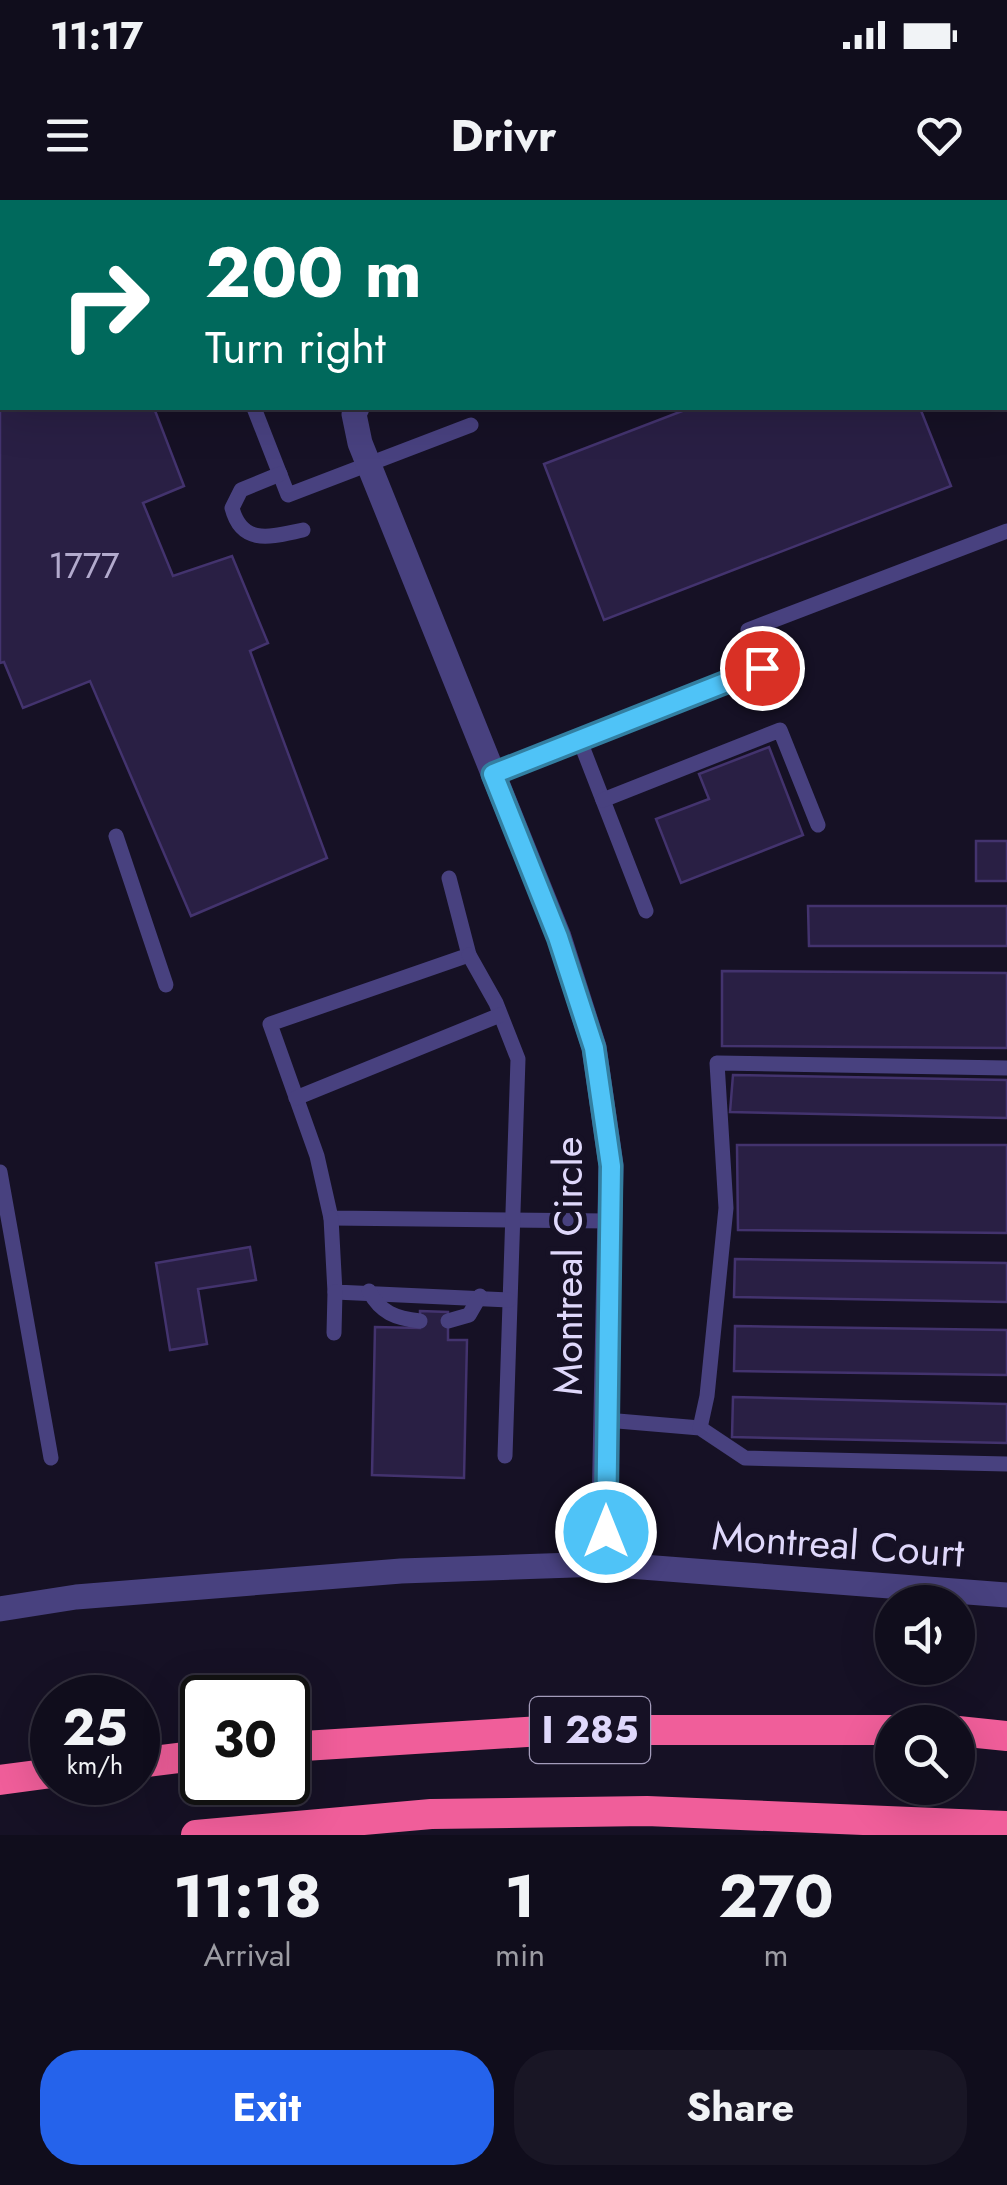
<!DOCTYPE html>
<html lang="en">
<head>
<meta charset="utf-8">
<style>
	body { margin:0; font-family:Jost,sans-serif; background:#191625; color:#f1f3f6; height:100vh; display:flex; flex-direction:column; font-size:38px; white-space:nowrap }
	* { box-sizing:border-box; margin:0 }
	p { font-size:32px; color:#9c9ca3 }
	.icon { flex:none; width:55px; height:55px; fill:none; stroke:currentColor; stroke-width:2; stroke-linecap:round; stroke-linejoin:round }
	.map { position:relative; height:1635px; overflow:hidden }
	.side { display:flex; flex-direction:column; background:#100d1c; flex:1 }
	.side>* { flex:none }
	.banner { position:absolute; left:0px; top:0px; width:1008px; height:210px; box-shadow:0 10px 40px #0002,0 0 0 2px #302d3b; background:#00695c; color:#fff; overflow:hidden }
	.fabs { position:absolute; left:875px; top:1385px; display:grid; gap:20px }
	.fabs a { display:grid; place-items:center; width:100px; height:100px; border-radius:50%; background:#100d1c; box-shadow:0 10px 40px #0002,0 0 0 2px #302d3b; font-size:50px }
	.speed { position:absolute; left:30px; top:1475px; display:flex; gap:20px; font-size:50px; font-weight:700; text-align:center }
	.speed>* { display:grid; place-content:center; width:130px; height:130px; border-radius:50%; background:#100d1c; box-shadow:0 10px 40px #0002,0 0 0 2px #302d3b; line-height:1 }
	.speed small { font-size:25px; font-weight:400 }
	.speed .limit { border:5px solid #111; border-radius:15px; background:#fff; color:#111 }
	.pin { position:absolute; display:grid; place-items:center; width:85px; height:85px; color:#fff; margin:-42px; border:5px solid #fff; border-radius:50%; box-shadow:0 2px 10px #0007 }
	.me { position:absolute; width:110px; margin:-55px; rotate:0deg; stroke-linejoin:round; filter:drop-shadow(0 0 8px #0008) }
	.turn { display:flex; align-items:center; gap:35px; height:210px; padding:0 40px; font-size:45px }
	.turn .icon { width:130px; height:130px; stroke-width:2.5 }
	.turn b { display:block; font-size:70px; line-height:85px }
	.eta { display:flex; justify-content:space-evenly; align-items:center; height:170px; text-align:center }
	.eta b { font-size:60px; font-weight:700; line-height:70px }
	.primary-button { display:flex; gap:20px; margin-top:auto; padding:20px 40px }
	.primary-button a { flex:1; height:115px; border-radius:40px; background:#2563eb; color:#fff; font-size:40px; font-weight:700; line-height:115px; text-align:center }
	.primary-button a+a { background:#191625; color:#f1f3f6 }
	.status { display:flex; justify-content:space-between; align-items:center; height:70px; padding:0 50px; background:#100d1c; direction:ltr }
	.status svg { height:28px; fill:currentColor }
	header { display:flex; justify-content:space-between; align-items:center; height:130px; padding:0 40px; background:#100d1c; font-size:45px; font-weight:700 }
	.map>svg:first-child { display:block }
	.building { fill:#291f44; stroke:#43336e; stroke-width:2.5 }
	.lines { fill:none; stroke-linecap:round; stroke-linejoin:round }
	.service { stroke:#48417f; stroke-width:15 }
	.minor { stroke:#48417f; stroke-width:25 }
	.motorway { stroke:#f05e9a; stroke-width:30 }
	.route-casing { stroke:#337fa1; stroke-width:25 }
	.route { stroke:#4fc3f7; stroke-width:18 }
	.labels { text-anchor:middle; stroke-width:10; stroke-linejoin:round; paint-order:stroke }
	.number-label { font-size:35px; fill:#b2aacd }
	.shield { fill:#161125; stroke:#a39cbb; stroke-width:2.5 }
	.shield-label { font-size:38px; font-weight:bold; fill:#dfd8fb }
	.street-label { font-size:40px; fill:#dfd8fb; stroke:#161125 }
</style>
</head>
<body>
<div class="status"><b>11:17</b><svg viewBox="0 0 49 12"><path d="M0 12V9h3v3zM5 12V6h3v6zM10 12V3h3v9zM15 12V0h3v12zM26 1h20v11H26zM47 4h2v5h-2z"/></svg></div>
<header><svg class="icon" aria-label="menu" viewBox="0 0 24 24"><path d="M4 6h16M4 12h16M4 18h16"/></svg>Drivr<svg class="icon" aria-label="heart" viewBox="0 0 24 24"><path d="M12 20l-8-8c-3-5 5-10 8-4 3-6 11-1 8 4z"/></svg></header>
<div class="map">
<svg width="1007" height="1635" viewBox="0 0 1007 1635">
	<rect width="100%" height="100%" fill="#161125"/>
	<g class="building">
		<path d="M0 0 69 2H2V208H154L184 286 143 303 173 376 232 356 268 443 250 451 327 658 191 716 90 481 23 508 4 462 0 463Z"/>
		<path d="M244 0H379L380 2H245Z"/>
		<path d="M690 208H920L951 286 604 420 544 264Z"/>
		<path d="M769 547 803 635 681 683 656 619 709 599 699 574Z"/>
		<rect x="976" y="641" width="31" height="40"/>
		<path d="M808 706H1007V746H809Z"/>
		<path d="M722 771 1007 773V848L722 846Z"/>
		<path d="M733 875 1007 880V918L730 912Z"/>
		<path d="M737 945H1007V1033L738 1030Z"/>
		<path d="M250 1047 256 1080 198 1089 207 1144 170 1150 156 1063Z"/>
		<path d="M735 1059 1007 1063V1102L734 1097Z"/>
		<path d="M420 1111 448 1112V1140H467L464 1278 372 1275 375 1127 420 1128Z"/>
		<path d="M735 1126 1007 1130V1175L734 1171Z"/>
		<path d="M733 1197 1007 1204V1243L732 1237Z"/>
	</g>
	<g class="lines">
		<g class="service">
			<path d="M169 0 170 2"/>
			<path d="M642 0 643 2"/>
			<path d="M1005 111 1007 116"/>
			<path d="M254 208 288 295 471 225"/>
			<path d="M280 274 241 290 232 308C242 347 273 336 303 330"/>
			<path d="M580 541 646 711"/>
			<path d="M493 574 762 469 748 430 1007 331"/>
			<path d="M603 600 780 530 818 625"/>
			<path d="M116 636 166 785"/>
			<path d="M449 678 469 755 270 824 317 956 331 1018 609 1021"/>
			<path d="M469 755 496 803 518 859 505 1256"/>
			<path d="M296 898 500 815"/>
			<path d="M0 972 51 1258"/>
			<path d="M331 1018 335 1092 509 1100"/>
			<path d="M369 1091C381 1113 395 1118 420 1121"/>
			<path d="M448 1121 469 1115 480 1096"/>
			<path d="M334 1133 335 1092"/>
			<path d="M606 1220 700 1228 745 1258 1007 1264"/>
			<path d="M700 1228 707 1196 726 1008 717 863 1007 868"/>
		</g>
		<g class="minor">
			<path d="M771 2 778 0"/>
			<path d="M357 208 354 214 360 243 559 737 594 847 611 965 603 1364"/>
			<path d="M0 1409 76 1397 401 1371 603 1364 1007 1395"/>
		</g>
		<g class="motorway">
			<path d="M958 1531 1007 1536"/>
			<path d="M288 1547 558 1530H892"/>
			<path d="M138 1563 202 1555"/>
			<path d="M0 1580 52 1573"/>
			<path d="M196 1635 431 1614 647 1611 1007 1626"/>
		</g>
	</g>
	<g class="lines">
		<g class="route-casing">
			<path id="route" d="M606 1332 611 966 594 848 558 737 493 574 762 468"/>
		</g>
		<use href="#route" class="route"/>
	</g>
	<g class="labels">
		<g class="number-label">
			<text x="84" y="378">1777</text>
		</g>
		<rect class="shield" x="530" y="1497" width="120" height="66" rx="8"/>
		<g class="shield-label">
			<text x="590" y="1543">I 285</text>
		</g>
		<g class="street-label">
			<text transform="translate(568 1066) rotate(-90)" y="14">Montreal Circle</text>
			<text transform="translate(838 1344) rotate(4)" y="14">Montreal Court</text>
		</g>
	</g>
</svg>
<div class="fabs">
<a><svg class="icon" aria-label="sound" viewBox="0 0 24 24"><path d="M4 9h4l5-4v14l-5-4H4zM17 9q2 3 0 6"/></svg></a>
<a><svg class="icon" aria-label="search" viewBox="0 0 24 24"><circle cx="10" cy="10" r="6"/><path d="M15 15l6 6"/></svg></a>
</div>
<div class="speed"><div>25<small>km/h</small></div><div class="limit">30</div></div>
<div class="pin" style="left:762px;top:468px;background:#d93025"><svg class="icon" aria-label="arrive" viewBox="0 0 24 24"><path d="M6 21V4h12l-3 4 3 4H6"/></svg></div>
<svg class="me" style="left:606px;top:1332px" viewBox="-20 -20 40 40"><circle r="17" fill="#4fc3f7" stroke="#fff" stroke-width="3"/><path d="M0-11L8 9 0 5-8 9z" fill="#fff"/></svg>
<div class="banner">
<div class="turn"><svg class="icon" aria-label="right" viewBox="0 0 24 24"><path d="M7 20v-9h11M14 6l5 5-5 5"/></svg><div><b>200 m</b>Turn right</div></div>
</div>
</div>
<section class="side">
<div class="eta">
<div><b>11:18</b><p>Arrival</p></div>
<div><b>1</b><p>min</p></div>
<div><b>270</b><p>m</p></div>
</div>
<div class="primary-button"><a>Exit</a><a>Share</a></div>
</section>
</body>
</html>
